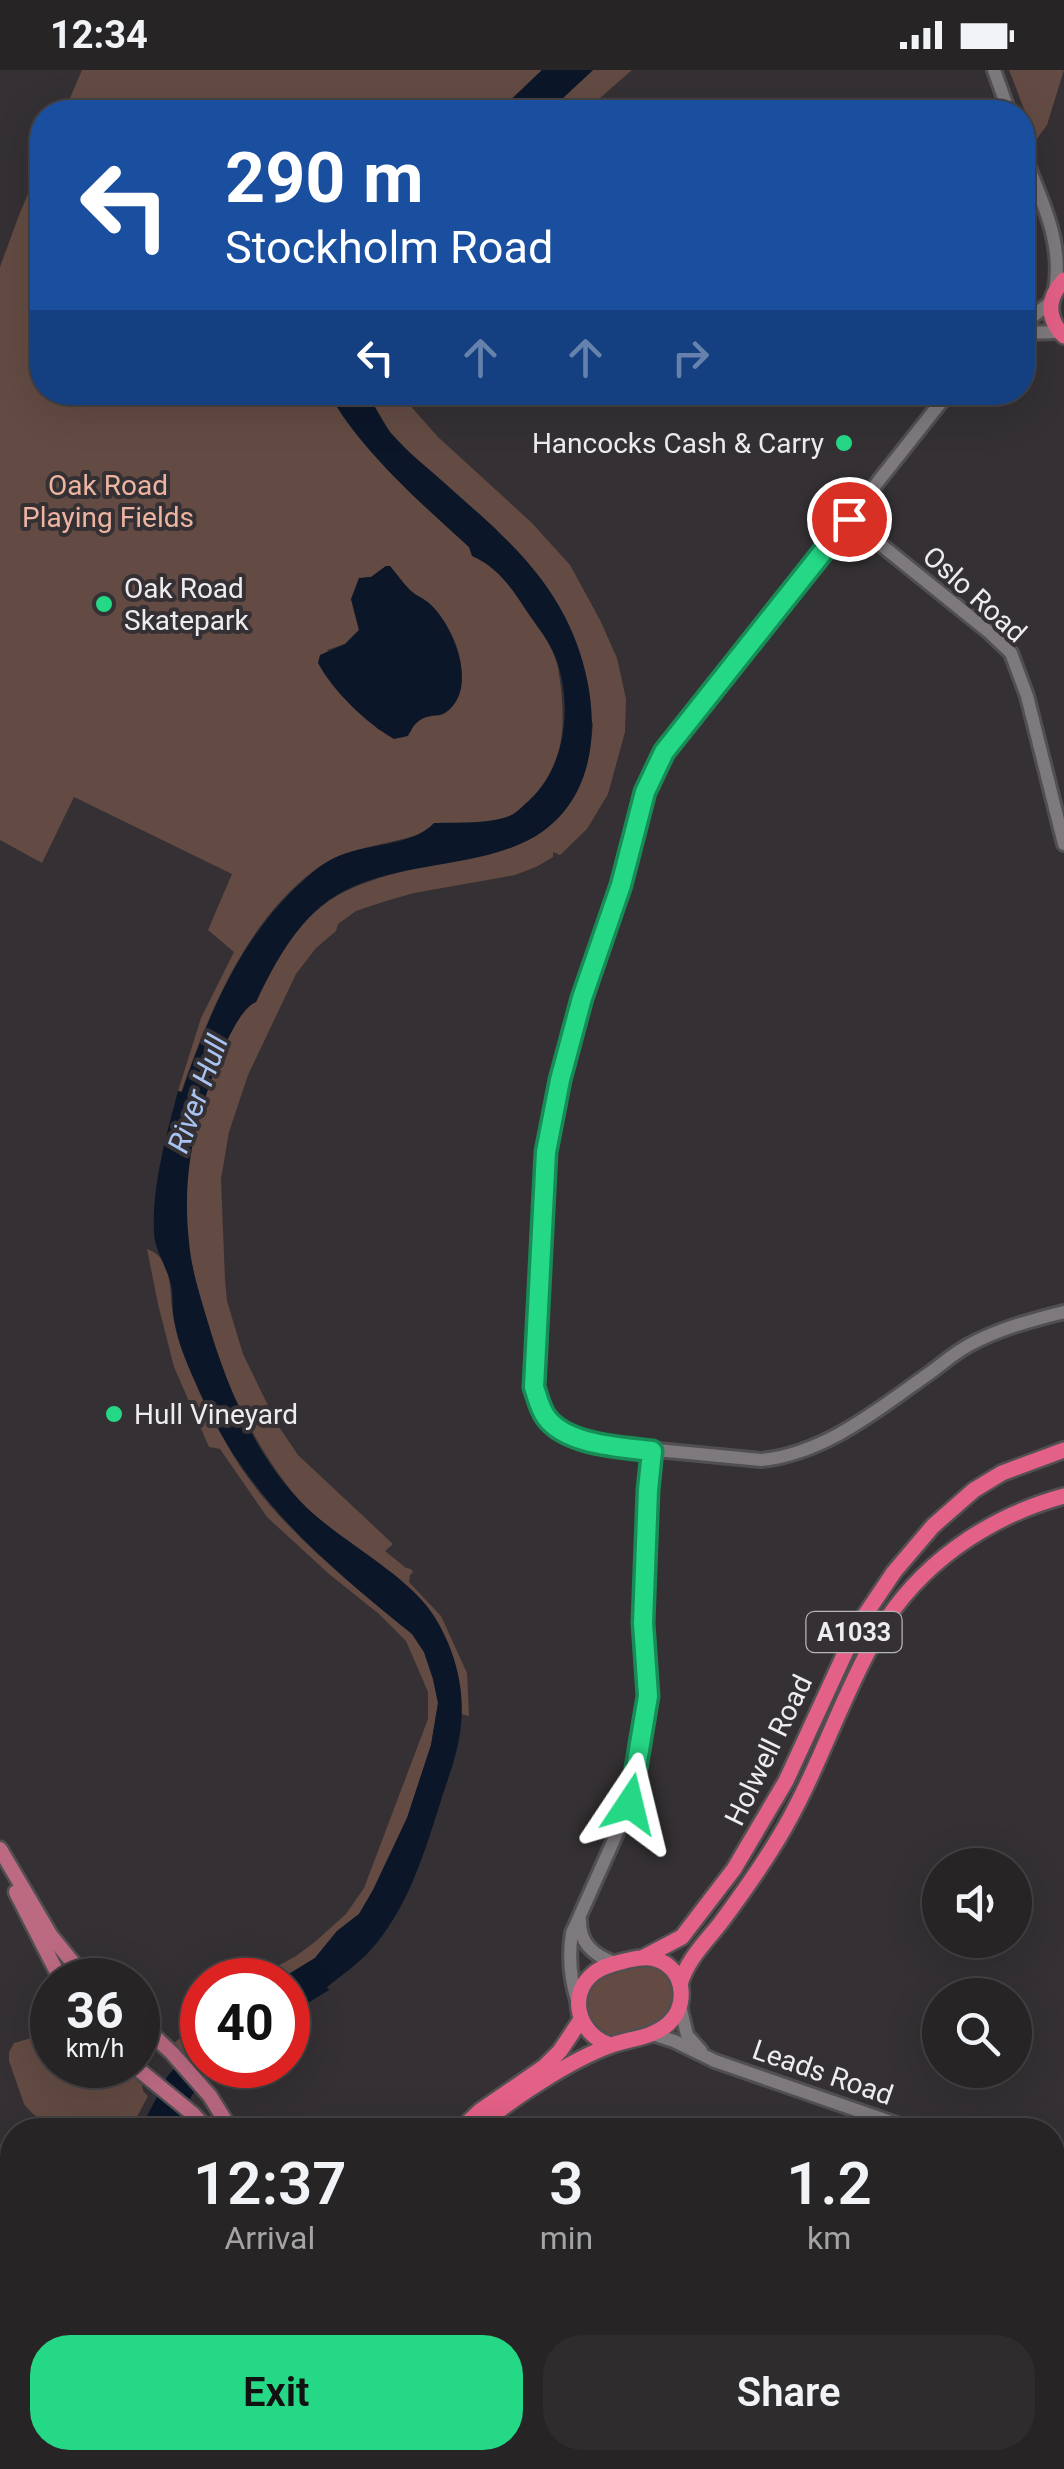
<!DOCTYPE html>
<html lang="en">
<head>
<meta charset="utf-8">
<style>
	body { margin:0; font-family:Roboto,sans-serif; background:#2f2c2e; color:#f1f3f6; height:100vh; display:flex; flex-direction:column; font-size:38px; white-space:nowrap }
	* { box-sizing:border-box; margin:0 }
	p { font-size:32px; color:#a4a4a7 }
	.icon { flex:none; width:55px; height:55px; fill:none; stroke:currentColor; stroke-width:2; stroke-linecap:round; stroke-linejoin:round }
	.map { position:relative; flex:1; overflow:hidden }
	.panel { position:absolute; left:0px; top:2048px; width:1065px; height:352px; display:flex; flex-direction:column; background:#272426; border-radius:40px 40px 0 0; box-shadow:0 10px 40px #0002,0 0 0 2px #434143 }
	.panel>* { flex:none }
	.banner { position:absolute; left:30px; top:30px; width:1005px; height:305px; border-radius:40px; box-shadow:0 10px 40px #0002,0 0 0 2px #434143; background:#1a4fa0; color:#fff; overflow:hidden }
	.fabs { position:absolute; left:922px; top:1778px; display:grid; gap:20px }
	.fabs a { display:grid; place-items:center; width:110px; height:110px; border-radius:50%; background:#272426; box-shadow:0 10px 40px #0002,0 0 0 2px #434143; font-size:50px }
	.speed { position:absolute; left:30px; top:1888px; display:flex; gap:20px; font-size:50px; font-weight:700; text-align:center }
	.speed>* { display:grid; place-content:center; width:130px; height:130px; border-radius:50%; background:#272426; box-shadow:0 10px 40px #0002,0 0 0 2px #434143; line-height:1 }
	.speed small { font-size:25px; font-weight:400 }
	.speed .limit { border:15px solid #d22; background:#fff; color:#111 }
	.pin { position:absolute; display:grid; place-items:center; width:85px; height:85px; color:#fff; margin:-42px; border:5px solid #fff; border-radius:50%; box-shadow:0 2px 10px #0007 }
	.me { position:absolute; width:110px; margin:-55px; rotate:10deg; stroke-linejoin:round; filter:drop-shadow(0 0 8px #0008) }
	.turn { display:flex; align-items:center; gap:35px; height:210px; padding:0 30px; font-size:45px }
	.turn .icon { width:130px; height:130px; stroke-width:2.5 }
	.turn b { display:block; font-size:70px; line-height:85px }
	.lanes { display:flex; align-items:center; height:95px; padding:0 30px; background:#0003; justify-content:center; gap:50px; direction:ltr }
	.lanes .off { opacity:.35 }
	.eta { display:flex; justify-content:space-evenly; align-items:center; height:170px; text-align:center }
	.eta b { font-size:60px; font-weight:600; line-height:70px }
	.button { display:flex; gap:20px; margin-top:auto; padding:20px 30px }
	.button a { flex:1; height:115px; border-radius:40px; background:#25d886; color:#111; font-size:40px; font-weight:600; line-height:115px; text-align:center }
	.button a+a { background:#2f2c2e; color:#f1f3f6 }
	.status { display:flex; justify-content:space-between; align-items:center; height:70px; padding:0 50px; background:#272426; direction:ltr }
	.status svg { height:28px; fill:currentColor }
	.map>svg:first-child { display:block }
	.green { fill:#634b43; fill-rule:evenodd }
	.water { fill:#0b1629 }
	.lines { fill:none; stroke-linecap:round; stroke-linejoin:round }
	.secondary-casing { stroke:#524f52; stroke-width:18 }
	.primary-casing { stroke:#524f52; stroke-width:19 }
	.highway-casing { stroke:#524f52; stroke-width:20 }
	.secondary { stroke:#7e797d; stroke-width:12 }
	.primary { stroke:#bb6a82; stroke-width:14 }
	.highway { stroke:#e36086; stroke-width:15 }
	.route-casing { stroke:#188c57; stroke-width:25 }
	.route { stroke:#25d886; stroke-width:18 }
	.poi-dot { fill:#25d886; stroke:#343033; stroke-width:4 }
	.labels { text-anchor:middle; stroke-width:8; stroke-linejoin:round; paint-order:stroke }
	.shield { fill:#343033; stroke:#b7b4b7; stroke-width:2.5 }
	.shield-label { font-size:25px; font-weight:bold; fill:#efecef }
	.poi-label { font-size:28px; fill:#efecef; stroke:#343033; text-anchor:start }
	.park-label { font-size:28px; fill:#edb4a1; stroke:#343033 }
	.street-label { font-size:28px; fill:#efecef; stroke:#343033 }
	.water-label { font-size:30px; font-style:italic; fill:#a9c4f2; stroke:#343033 }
</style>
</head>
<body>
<div class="status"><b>12:34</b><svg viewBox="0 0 49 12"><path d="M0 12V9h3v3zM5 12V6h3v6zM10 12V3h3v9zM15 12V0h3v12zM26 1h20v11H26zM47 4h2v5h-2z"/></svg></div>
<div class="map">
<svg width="1064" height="2399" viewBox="0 0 1064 2399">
	<rect width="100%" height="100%" fill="#343033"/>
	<g class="green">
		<path d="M82 0H542L498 42H64Z"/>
		<path d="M593 0H632L584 42H548Z"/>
		<path d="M1009 0H1064L1047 55 1036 70Z"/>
		<path d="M42 91V322L329 323C358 378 423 435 469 477L473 486C479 489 487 492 492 497 512 514 554 573 558 598 566 645 568 699 528 732 522 737 516 743 509 746 494 752 473 753 457 756 434 760 413 767 390 772 363 778 335 784 312 802 244 855 209 943 181 1022L178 1021 201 948 234 882 208 860 232 804 74 727 42 793 0 770V197L19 145ZM386 496H390C397 505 403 514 411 521 417 527 426 529 431 535 450 554 468 590 459 617L412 657 411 662 379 660 366 647 327 580 345 574 359 560 351 529 365 507H371Z"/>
		<path d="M367 323H399L438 367 532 453 570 495 600 550 617 588 626 629 625 662 608 724 587 759 560 785 553 782V787L536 797 515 805 414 823 386 831 356 841 338 854 336 861 316 878 296 904 248 1005 229 1062 221 1109 225 1210 227 1231 243 1284 277 1354 298 1385 393 1474 385 1481 406 1498 411 1499 413 1502 410 1505 409 1512 441 1546 467 1603 469 1646 461 1644C456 1513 379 1514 304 1435 239 1366 184 1224 186 1128 187 1095 194 1062 204 1031 211 1008 234 941 256 932 276 890 301 842 346 821 454 770 579 816 593 654L496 459 411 384 390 362Z"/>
		<path d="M147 1179C177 1189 167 1228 175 1253 178 1262 183 1272 187 1281 200 1311 211 1344 226 1373 268 1450 346 1509 412 1564L424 1582 433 1609 438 1633 431 1675 407 1748 373 1820 359 1844 337 1861 315 1888 279 1910H252L296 1886 316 1871 346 1844 364 1818 428 1649V1622L406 1571 379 1544 329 1504 267 1447 220 1379 209 1377 174 1297 158 1234Z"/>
		<path d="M637 1896C640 1896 650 1896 653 1897 670 1903 678 1928 668 1942 658 1957 630 1966 612 1965 585 1964 578 1931 595 1913 604 1902 624 1900 637 1896Z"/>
		<path d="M202 1951V1964L185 1986 174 1973Z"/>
		<path d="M52 1962V1995H120L142 2015 143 2021 148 2026 130 2060H54L31 2042 24 2034 9 1991V1982L14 1973Z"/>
		<path d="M1064 2301V2338L1058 2355 1053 2358V2308Z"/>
		<path d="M889 2388H994L971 2399H866Z"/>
	</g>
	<g class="water">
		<path d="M542 0H593L548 42H498Z"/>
		<path d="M329 323H367C374 335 381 350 390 362 404 379 423 394 440 409 483 448 529 484 559 536 604 613 615 739 513 777 458 798 397 794 344 821 301 843 276 890 256 932 233 941 210 1013 202 1038 188 1081 184 1127 189 1172 191 1197 199 1222 206 1246 226 1314 254 1387 307 1438 344 1473 408 1505 434 1546 454 1578 465 1616 461 1654 459 1679 450 1703 442 1727 425 1781 408 1840 368 1883 356 1895 341 1906 327 1917L329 1920 288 1945V1910H279L315 1888 337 1861 359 1844 373 1820 407 1748 431 1675 438 1633 433 1609 424 1582 412 1564C323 1492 247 1428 199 1321 189 1298 178 1275 174 1250 172 1240 173 1230 172 1220 169 1199 155 1183 154 1163 152 1115 166 1067 178 1021L182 1022C207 949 237 876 292 821 305 809 318 796 334 788 364 773 412 777 434 753 455 752 493 754 512 745 516 743 520 739 524 735 566 701 574 635 555 586 549 571 539 559 530 546 513 521 501 499 472 486L469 477C423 435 358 378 329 323Z"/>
		<path d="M386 496H390C397 504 403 513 410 520 416 526 424 528 430 534 451 553 474 607 455 633 442 651 436 642 422 649 415 652 411 660 408 666L394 669C366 653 333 621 318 593L320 585 345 574 359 560 351 529 359 508 371 507Z"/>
		<path d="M202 1964V1995H220L192 2025 174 2060H140L167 2007Z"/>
	</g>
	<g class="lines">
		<g class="secondary-casing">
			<g id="secondary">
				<path d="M994 0 1009 42"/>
				<path d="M1022 80C1039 126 1064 170 1055 220"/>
				<path d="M1022 255 1051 232"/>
				<path d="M1022 263 1059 262"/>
				<path d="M949 322 664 682 645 722 621 815 564 990 546 1083 534 1317 544 1346 564 1364 605 1375 761 1390C825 1384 880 1338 931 1302 943 1293 956 1282 969 1275 998 1259 1032 1250 1064 1242"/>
				<path d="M849 449 989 562 1011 583 1027 626 1064 774"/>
				<path d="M580 1850C579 1874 595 1886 615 1893"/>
				<path d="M578 1933C570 1909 568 1888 572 1863L630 1734 641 1673 647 1626 643 1553 645 1482 652 1381"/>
				<path d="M680 1936 687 1965 701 1981"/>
				<path d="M652 1964 674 1971 715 1991 914 2060"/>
				<path d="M1052 2107 1064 2111"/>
			</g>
		</g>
		<g class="primary-casing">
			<g id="primary">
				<path d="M0 1779 51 1866 79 1900"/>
				<path d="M16 1822 61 1910"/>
				<path d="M73 1903C84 1898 94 1900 102 1910"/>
				<path d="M138 1951 172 1983 210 2026 231 2060"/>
				<path d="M133 1995 193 2044 208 2060"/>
			</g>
		</g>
		<g class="highway-casing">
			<g id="highway">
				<path d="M1064 210C1047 228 1046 248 1064 266"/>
				<path d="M644 1887 682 1867 734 1799 786 1711 857 1557 894 1502 933 1456 974 1420 1002 1403 1064 1380"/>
				<path d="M680 1914C688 1888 706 1872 722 1851 742 1824 761 1797 778 1769 818 1703 840 1629 878 1563 919 1494 987 1447 1064 1426"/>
				<path d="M460 2060 480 2041 544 1997 560 1981 580 1951"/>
				<path d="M476 2060C507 2031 572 1989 612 1975 631 1968 652 1968 668 1954 686 1938 686 1908 666 1894 653 1886 643 1887 629 1890 617 1893 604 1895 594 1903 566 1925 579 1965 610 1975"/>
				<path d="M25 2399 44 2388"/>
				<path d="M47 2399 60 2388"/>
			</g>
		</g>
		<use href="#secondary" class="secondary"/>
		<use href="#primary" class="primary"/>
		<use href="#highway" class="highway"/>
	</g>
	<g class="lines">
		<g class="route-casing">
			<path id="route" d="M630 1734 648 1626 643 1553 648 1420 652 1381C620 1377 566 1375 546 1347 540 1339 537 1326 534 1317L546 1082 560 1010 582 928 621 815 645 722 664 682 849 449"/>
		</g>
		<use href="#route" class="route"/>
	</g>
	<g class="poi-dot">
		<circle cx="844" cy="373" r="10"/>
		<circle cx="104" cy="534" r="10"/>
		<circle cx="114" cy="1344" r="10"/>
	</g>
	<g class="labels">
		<rect class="shield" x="806.5" y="1542" width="95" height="40" rx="8"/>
		<g class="shield-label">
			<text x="854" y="1571">A1033</text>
		</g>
		<g class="poi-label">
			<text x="824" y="383" text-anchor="end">Hancocks Cash &amp; Carry</text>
			<text x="124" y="528">Oak Road<tspan x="124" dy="32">Skatepark</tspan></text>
			<text x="134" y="1354">Hull Vineyard</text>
		</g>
		<g class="park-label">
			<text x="108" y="425">Oak Road<tspan x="108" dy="32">Playing Fields</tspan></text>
		</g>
		<g class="street-label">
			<text transform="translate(975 524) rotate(42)" y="10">Oslo Road</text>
			<text transform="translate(768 1680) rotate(-64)" y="10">Holwell Road</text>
			<text transform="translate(823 2002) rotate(19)" y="10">Leads Road</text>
		</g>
		<g class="water-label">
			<text transform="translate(198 1024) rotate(-70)" y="10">River Hull</text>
		</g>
	</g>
</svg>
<div class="fabs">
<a><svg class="icon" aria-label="sound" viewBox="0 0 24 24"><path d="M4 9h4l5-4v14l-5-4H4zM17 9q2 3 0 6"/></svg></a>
<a><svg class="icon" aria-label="search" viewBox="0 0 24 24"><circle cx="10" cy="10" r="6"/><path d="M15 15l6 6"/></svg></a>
</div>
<div class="speed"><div>36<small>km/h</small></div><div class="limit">40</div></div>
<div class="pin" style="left:849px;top:449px;background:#d93025"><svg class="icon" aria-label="arrive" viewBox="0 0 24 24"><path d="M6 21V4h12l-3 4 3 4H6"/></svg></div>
<svg class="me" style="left:630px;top:1734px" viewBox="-20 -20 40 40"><path d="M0-17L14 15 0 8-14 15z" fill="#25d886" stroke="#fff" stroke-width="4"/></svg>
<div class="banner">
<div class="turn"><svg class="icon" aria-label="left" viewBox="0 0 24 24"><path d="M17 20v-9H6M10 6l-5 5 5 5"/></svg><div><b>290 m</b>Stockholm Road</div></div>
<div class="lanes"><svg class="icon" aria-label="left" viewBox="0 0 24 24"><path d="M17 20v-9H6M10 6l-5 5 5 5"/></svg><svg class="icon off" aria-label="ahead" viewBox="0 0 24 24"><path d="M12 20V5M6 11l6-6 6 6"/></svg><svg class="icon off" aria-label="ahead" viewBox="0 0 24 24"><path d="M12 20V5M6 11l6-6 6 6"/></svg><svg class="icon off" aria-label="right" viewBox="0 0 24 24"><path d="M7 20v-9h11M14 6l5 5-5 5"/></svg></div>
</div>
<section class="panel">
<div class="eta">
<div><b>12:37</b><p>Arrival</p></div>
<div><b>3</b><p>min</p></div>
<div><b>1.2</b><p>km</p></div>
</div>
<div class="button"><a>Exit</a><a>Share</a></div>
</section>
</div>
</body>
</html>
